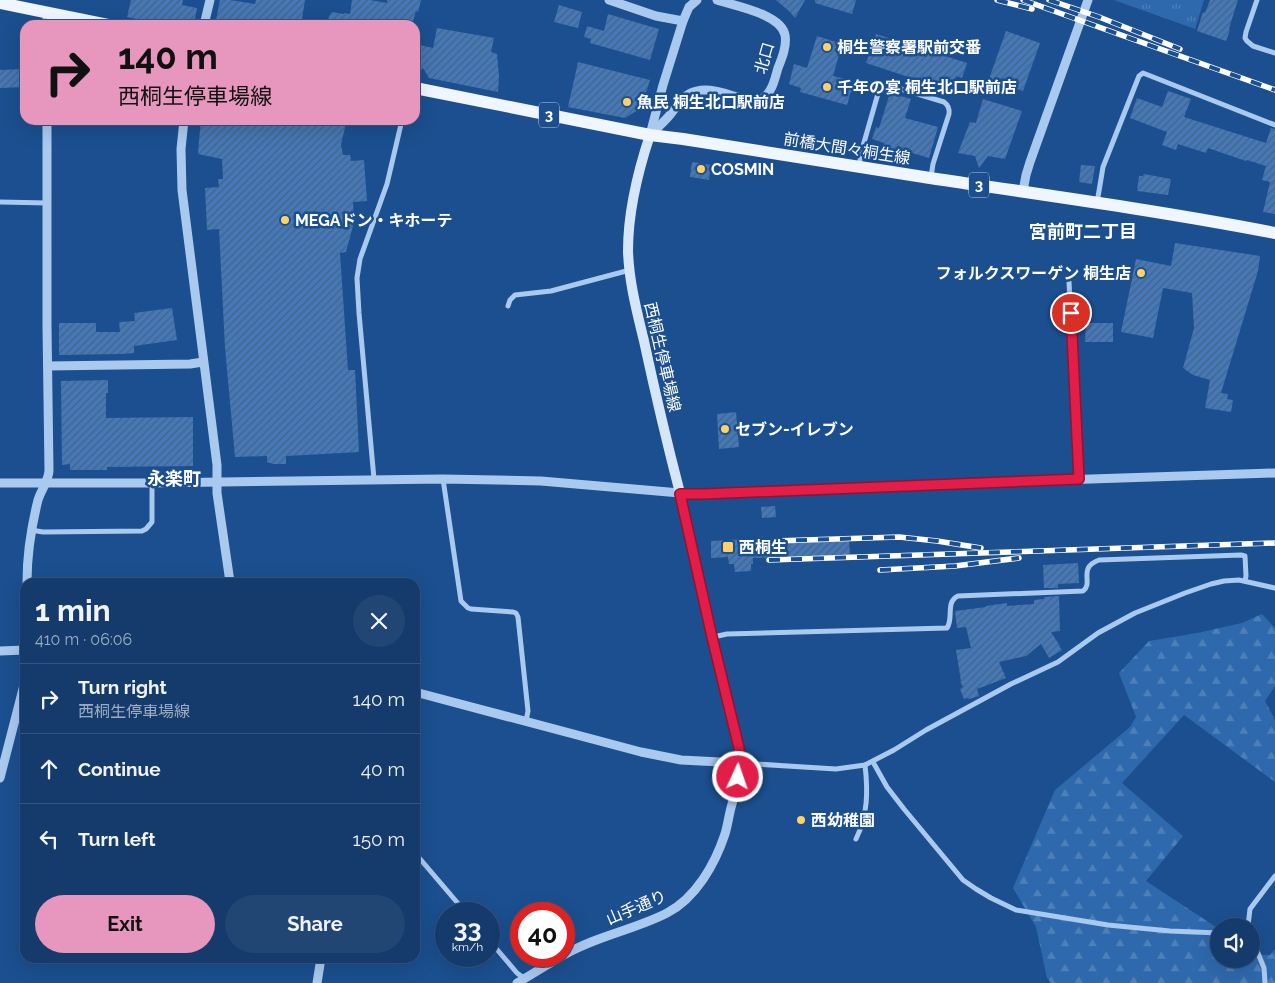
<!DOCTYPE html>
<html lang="en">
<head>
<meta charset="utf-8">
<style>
	body { margin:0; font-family:Raleway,"Noto Sans JP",sans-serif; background:#214673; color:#f1f3f6; height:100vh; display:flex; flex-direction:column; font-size:19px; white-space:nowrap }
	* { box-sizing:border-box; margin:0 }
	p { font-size:16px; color:#9dadc1 }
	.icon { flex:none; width:28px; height:28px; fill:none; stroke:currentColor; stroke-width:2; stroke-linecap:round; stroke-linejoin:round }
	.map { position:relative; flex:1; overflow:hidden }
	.sheet { position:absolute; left:20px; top:578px; width:400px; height:385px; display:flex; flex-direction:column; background:#143b6b; border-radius:15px; box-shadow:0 5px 20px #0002,0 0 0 1px #33557e }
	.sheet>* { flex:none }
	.guide { position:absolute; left:20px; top:20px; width:400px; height:105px; border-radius:15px; box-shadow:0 5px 20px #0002,0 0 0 1px #33557e; background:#e797bd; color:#111; overflow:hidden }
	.fabs { position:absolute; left:1210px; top:918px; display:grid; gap:10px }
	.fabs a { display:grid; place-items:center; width:50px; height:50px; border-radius:50%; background:#143b6b; box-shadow:0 5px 20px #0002,0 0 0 1px #33557e; font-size:25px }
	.speed { position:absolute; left:435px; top:902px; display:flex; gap:10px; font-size:25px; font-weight:700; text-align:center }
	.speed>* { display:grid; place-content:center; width:65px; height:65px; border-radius:50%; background:#143b6b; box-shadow:0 5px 20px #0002,0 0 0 1px #33557e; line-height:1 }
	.speed small { font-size:12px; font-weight:400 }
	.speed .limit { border:8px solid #d22; background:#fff; color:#111 }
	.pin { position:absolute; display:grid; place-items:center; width:42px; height:42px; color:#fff; margin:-21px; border:2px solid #fff; border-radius:50%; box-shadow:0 1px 5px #0007 }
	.me { position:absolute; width:55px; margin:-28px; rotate:3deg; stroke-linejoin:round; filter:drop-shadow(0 0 4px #0008) }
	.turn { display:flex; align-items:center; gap:18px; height:105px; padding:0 15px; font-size:22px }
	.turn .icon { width:65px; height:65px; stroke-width:2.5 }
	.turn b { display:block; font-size:35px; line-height:42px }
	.round { display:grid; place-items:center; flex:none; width:52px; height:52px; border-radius:26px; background:#214673 }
	.overview { display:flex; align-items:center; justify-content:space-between; height:85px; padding:0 15px }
	h1 { font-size:30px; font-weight:700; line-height:38px }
	.button { display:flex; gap:10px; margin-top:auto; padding:10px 15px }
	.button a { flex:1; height:58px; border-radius:30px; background:#e797bd; color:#111; font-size:20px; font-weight:700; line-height:58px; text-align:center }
	.button a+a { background:#214673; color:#f1f3f6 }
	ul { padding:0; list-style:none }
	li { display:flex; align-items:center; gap:15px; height:70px; padding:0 15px; border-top:1px solid #33557e }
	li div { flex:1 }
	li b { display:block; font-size:19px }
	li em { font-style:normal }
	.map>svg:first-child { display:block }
	.forest { fill:url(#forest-firs) }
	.park { fill:url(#park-tufts) }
	.building { fill:url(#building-hatch) }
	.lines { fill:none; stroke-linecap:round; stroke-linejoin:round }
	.minor { stroke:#a9c9ee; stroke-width:5 }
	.tertiary { stroke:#a9c9ee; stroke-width:9 }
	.secondary { stroke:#d6e6fa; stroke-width:10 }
	.primary { stroke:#f0f6ff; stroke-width:12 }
	.rail-casing { stroke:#fff; stroke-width:5.5 }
	.rail { stroke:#1b4f8f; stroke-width:4; stroke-dasharray:11; stroke-linecap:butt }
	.route-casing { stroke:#92132f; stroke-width:12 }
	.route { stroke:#e11d48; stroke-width:9 }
	.poi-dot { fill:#ffd166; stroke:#1b4f8f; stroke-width:2 }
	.labels { text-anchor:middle; stroke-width:5; stroke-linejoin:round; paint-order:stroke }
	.shield { fill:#1b4f8f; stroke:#bbcadd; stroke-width:1 }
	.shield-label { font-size:15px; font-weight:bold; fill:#fff }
	.poi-label { font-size:16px; font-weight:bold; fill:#fff; stroke:#1b4f8f; text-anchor:start }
	.street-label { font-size:16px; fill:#fff; stroke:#1b4f8f }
	.neighbourhood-label { font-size:18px; font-weight:bold; fill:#fff; stroke:#1b4f8f }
</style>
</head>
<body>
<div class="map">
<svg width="1275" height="983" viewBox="0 0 1275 983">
	<defs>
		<pattern id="forest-firs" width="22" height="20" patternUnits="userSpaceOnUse" patternTransform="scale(1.25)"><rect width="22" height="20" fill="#2e69ad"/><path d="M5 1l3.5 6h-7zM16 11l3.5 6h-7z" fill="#4d80b9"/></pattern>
		<pattern id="park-tufts" width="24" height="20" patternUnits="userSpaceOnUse" patternTransform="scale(1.25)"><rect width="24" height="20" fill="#2e69ad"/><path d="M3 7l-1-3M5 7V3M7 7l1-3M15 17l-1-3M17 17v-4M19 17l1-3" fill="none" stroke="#4d80b9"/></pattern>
		<pattern id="building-hatch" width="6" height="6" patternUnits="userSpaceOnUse" patternTransform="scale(1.25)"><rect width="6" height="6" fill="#4478b7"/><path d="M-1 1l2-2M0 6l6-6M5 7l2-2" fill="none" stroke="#486282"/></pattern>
	</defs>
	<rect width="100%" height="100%" fill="#1b4f8f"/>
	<path class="forest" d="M1262 614 1275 628V686L1265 701 1275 720V782L1184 715 1122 783 1183 836 1146 881 1219 929V959H1251V954L1270 955 1275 949V983H1051L1047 978 1036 927 1013 888 1055 790 1130 727 1136 717 1119 673 1149 641 1197 633 1242 623Z"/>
	<path class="park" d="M1114 0H1204L1195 29Z"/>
	<g class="building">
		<path d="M131 0H183L182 5 197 8 195 19 186 25H167L127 17Z"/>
		<path d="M220 0H230L255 4 256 0H305L301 25H215Z"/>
		<path d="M352 0H370L387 3V0H421L418 12 416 11 412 25H327L329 16 332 12 344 14V13L350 14Z"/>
		<path d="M776 0H805L795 18 790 12Z"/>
		<path d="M815 0H856L852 14 815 3Z"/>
		<path d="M1210 0H1238L1231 22 1229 29 1230 30 1226 41 1197 31 1203 12 1205 13Z"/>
		<path d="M559 5 582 12 578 28 554 22Z"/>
		<path d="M608 14 659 29 650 60 590 43 591 39 584 37 587 26 604 31Z"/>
		<path d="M437 28 494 38 491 52 497 54 499 76 498 92 429 78 423 68 415 76V44L433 48Z"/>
		<path d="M1006 31 1040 43 1023 91 989 79Z"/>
		<path d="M876 34 967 63 962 78 956 76 951 91 866 63Z"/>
		<path d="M817 36 842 44 833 76 854 81 847 105 800 92 801 88 789 84 794 64 807 68Z"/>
		<path d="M578 62 650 80 641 108 625 118 568 107Z"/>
		<path d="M25 69V87L0 88V70Z"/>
		<path d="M1168 91 1191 99 1184 117 1266 143 1271 128 1275 129V214L1263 212 1270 182 1262 180 1266 166 1247 160 1246 161 1208 148 1206 153 1178 144 1176 150 1162 145 1167 132 1130 118 1137 98 1162 107Z"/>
		<path d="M890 93 911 99 905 118 938 127 929 158 896 148 894 154 882 150 884 143 872 139 876 127 879 128Z"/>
		<path d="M983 99 1022 111 1005 159 988 156 979 168 975 156 958 153 970 122 976 123Z"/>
		<path d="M201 120H347L341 144 343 155H350L351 161 364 160 367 201 353 202 354 222 346 252 340 253 348 370H355L359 452 286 456V464H273L267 462V456L235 457 225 348 219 229 207 230 205 188 219 187 218 179H223L222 159 198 154 199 140Z"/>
		<path d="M692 162 711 165 709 180 690 177Z"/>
		<path d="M1081 165 1095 166 1092 184 1079 182Z"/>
		<path d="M1144 174 1171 179 1168 195 1137 191 1139 176H1143Z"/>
		<path d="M1175 243 1260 256 1258 271 1221 393 1228 394 1227 399 1233 400 1231 412 1205 408 1210 380 1193 375 1183 368 1194 328 1192 293 1163 288 1153 338 1121 332 1136 259 1171 266Z"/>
		<path d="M172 308 177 340 134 346V353L121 354 59 355V323H96V332H120L119 322 135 321 134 313Z"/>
		<path d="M1086 323H1113V342H1085Z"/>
		<path d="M108 380V393H106V418L193 417V466L107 467V470H70V464L62 465 61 381Z"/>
		<path d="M736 412 739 447 719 449 717 414Z"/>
		<path d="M775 506 776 517 762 518 761 507Z"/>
		<path d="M746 539 747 541H752V544L849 541 850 555 753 558V564H751V571L735 572 734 564H729L728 557 711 558V541Z"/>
		<path d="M1078 563 1079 583 1058 584V588H1044L1043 565Z"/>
		<path d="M1059 596 1060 631 1051 632 1060 646H1059L1062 650 1049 658 1041 644 1026 656 999 662 1006 678 977 689 979 696 969 699 968 698 964 699 960 689 963 687 960 681H961L956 650 971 648 966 627 957 628 955 611 986 607V606L1007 603V606L1034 604V600L1044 599V597Z"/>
	</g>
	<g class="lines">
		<g class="minor">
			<path d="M1257 0 1246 32 1245 38 1247 41 1253 46 1275 53"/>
			<path d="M859 167 861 153 879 90C882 86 885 86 891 86L944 102C948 105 950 108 949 114L933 164 931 177"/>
			<path d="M0 202 48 203"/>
			<path d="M1097 203 1103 167 1139 76 1143 73 1275 125"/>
			<path d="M1069 282 1079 479"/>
			<path d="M508 306 510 300 515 295 551 291 630 270"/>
			<path d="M374 479 359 313 357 278 360 259 387 184 402 120"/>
			<path d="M443 479 461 601 468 608 471 609 513 612 516 613 518 617 528 711 526 721"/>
			<path d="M31 530 43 532 142 531 146 529 152 522V483"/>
			<path d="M713 637 727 634 947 628C954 618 945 602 958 596L1083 591C1094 583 1077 568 1099 560L1241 555 1245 556 1246 576 1245 581"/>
			<path d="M873 762 887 787 904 809 963 880 976 889 991 898 1016 910 1108 925 1170 931 1219 933"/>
			<path d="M740 763 836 769 865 765 894 750 926 730 1011 684 1058 662 1098 633 1135 613 1185 593 1211 584 1224 581 1239 580 1275 588"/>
			<path d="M856 839C868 815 868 791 865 765"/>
			<path d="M415 853 467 914"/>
			<path d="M1248 926 1250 909 1275 876"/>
			<path d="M1251 936 1264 968 1265 983"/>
			<path d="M489 940 517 973 524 978"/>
		</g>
		<g class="tertiary">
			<path d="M609 0 656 16 683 21"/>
			<path d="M46 25 48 13"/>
			<path d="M204 25 210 0"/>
			<path d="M184 120 181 149 182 190 217 465V493L230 582"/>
			<path d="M650 135C656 129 663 123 669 116 675 109 680 99 689 94 714 80 745 108 763 98 772 93 775 78 778 68 782 58 787 46 785 35 781 14 735 6 717 0"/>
			<path d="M650 135 663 85 683 21 689 7 697 0"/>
			<path d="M1023 191 1026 175 1030 162 1088 0"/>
			<path d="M48 366 190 364 203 362"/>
			<path d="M0 483H152L443 479 541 481 680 493 740 755C740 772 736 788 732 804 729 814 728 824 725 834 715 864 696 898 667 913 634 930 596 936 564 955"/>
			<path d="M773 491 967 483 1275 473"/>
			<path d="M27 582C27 554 31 528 38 500 41 490 48 482 49 471L47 326V120"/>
			<path d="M0 651 25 650"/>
			<path d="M415 692 641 752 681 760 740 763"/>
			<path d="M0 778 25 681"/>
			<path d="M317 983 321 958"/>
			<path d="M517 983 562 956"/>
		</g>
		<path class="secondary" d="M650 135C638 171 628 213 628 251 629 282 637 312 644 341 655 392 667 443 680 493L703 494 773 491"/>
		<g class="primary">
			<path d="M0 3 108 25"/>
			<path d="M415 88 650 135 683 139C766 152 848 165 930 178 1045 195 1161 211 1275 233"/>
		</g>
		<g class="rail-casing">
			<g id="rail">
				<path d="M997 0 1032 9"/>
				<path d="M1023 0 1275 90"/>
				<path d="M1049 0 1099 17 1180 49"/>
				<path d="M774 541 899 537 937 541 981 548"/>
				<path d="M769 560 1275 543"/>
				<path d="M880 570 955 566 1019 558"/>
			</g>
		</g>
		<use href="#rail" class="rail"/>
	</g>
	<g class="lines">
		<g class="route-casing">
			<path id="route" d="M738 777 740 763 739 748 712 637 680 494H703L1079 479 1071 313"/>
		</g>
		<use href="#route" class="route"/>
	</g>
	<g class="poi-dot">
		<circle cx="827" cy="47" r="5"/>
		<circle cx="827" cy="87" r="5"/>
		<circle cx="627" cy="102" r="5"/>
		<circle cx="701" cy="169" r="5"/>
		<circle cx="285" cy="220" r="5"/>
		<circle cx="1141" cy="273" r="5"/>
		<circle cx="725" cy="429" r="5"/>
		<rect x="722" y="541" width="12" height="12" rx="2.5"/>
		<circle cx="801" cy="820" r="5"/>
	</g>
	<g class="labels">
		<g class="shield">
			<rect x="539" y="102.5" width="20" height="25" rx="4"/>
			<rect x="969" y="172.5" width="20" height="25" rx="4"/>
		</g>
		<g class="shield-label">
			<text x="549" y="120">3</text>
			<text x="979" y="190">3</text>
		</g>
		<g class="poi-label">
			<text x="837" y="53">桐生警察署駅前交番</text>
			<text x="837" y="93">千年の宴 桐生北口駅前店</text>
			<text x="637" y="108">魚民 桐生北口駅前店</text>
			<text x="711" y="175">COSMIN</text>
			<text x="295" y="226">MEGAドン・キホーテ</text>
			<text x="1131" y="279" text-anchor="end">フォルクスワーゲン 桐生店</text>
			<text x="735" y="435">セブン-イレブン</text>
			<text x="739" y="553">西桐生</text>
			<text x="811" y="826">西幼稚園</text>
		</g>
		<g class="street-label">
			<text transform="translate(764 58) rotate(-74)" y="6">北口</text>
			<text transform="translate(847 148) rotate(9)" y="6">前橋大間々桐生線</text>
			<text transform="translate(663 357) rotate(77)" y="6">西桐生停車場線</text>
			<text transform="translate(636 907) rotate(-23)" y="6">山手通り</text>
		</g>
		<g class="neighbourhood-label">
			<text x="1083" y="238">宮前町二丁目</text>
			<text x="174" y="485">永楽町</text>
		</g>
	</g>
</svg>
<div class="fabs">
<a><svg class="icon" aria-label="sound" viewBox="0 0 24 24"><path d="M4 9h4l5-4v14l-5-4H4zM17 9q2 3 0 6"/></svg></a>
</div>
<div class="speed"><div>33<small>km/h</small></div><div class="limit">40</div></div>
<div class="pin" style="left:1071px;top:313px;background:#d93025"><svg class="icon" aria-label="arrive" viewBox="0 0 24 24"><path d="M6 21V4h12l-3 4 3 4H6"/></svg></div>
<svg class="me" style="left:738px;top:777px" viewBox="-20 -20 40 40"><circle r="17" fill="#e11d48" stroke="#fff" stroke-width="3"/><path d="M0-11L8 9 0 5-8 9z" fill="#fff"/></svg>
<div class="guide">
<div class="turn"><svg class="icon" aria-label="right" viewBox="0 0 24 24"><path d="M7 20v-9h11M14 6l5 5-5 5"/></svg><div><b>140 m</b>西桐生停車場線</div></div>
</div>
<section class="sheet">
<div class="overview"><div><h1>1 min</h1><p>410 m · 06:06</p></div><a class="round"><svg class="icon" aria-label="close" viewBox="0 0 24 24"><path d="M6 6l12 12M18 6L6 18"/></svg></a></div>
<ul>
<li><svg class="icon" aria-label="right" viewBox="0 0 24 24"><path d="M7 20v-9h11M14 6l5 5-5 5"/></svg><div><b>Turn right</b><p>西桐生停車場線</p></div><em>140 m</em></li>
<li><svg class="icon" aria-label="ahead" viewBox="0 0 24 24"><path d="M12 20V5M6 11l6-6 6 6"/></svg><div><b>Continue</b></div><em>40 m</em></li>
<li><svg class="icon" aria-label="left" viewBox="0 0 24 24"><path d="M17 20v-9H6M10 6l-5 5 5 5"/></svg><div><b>Turn left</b></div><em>150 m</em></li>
</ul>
<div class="button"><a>Exit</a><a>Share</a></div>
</section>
</div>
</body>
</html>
